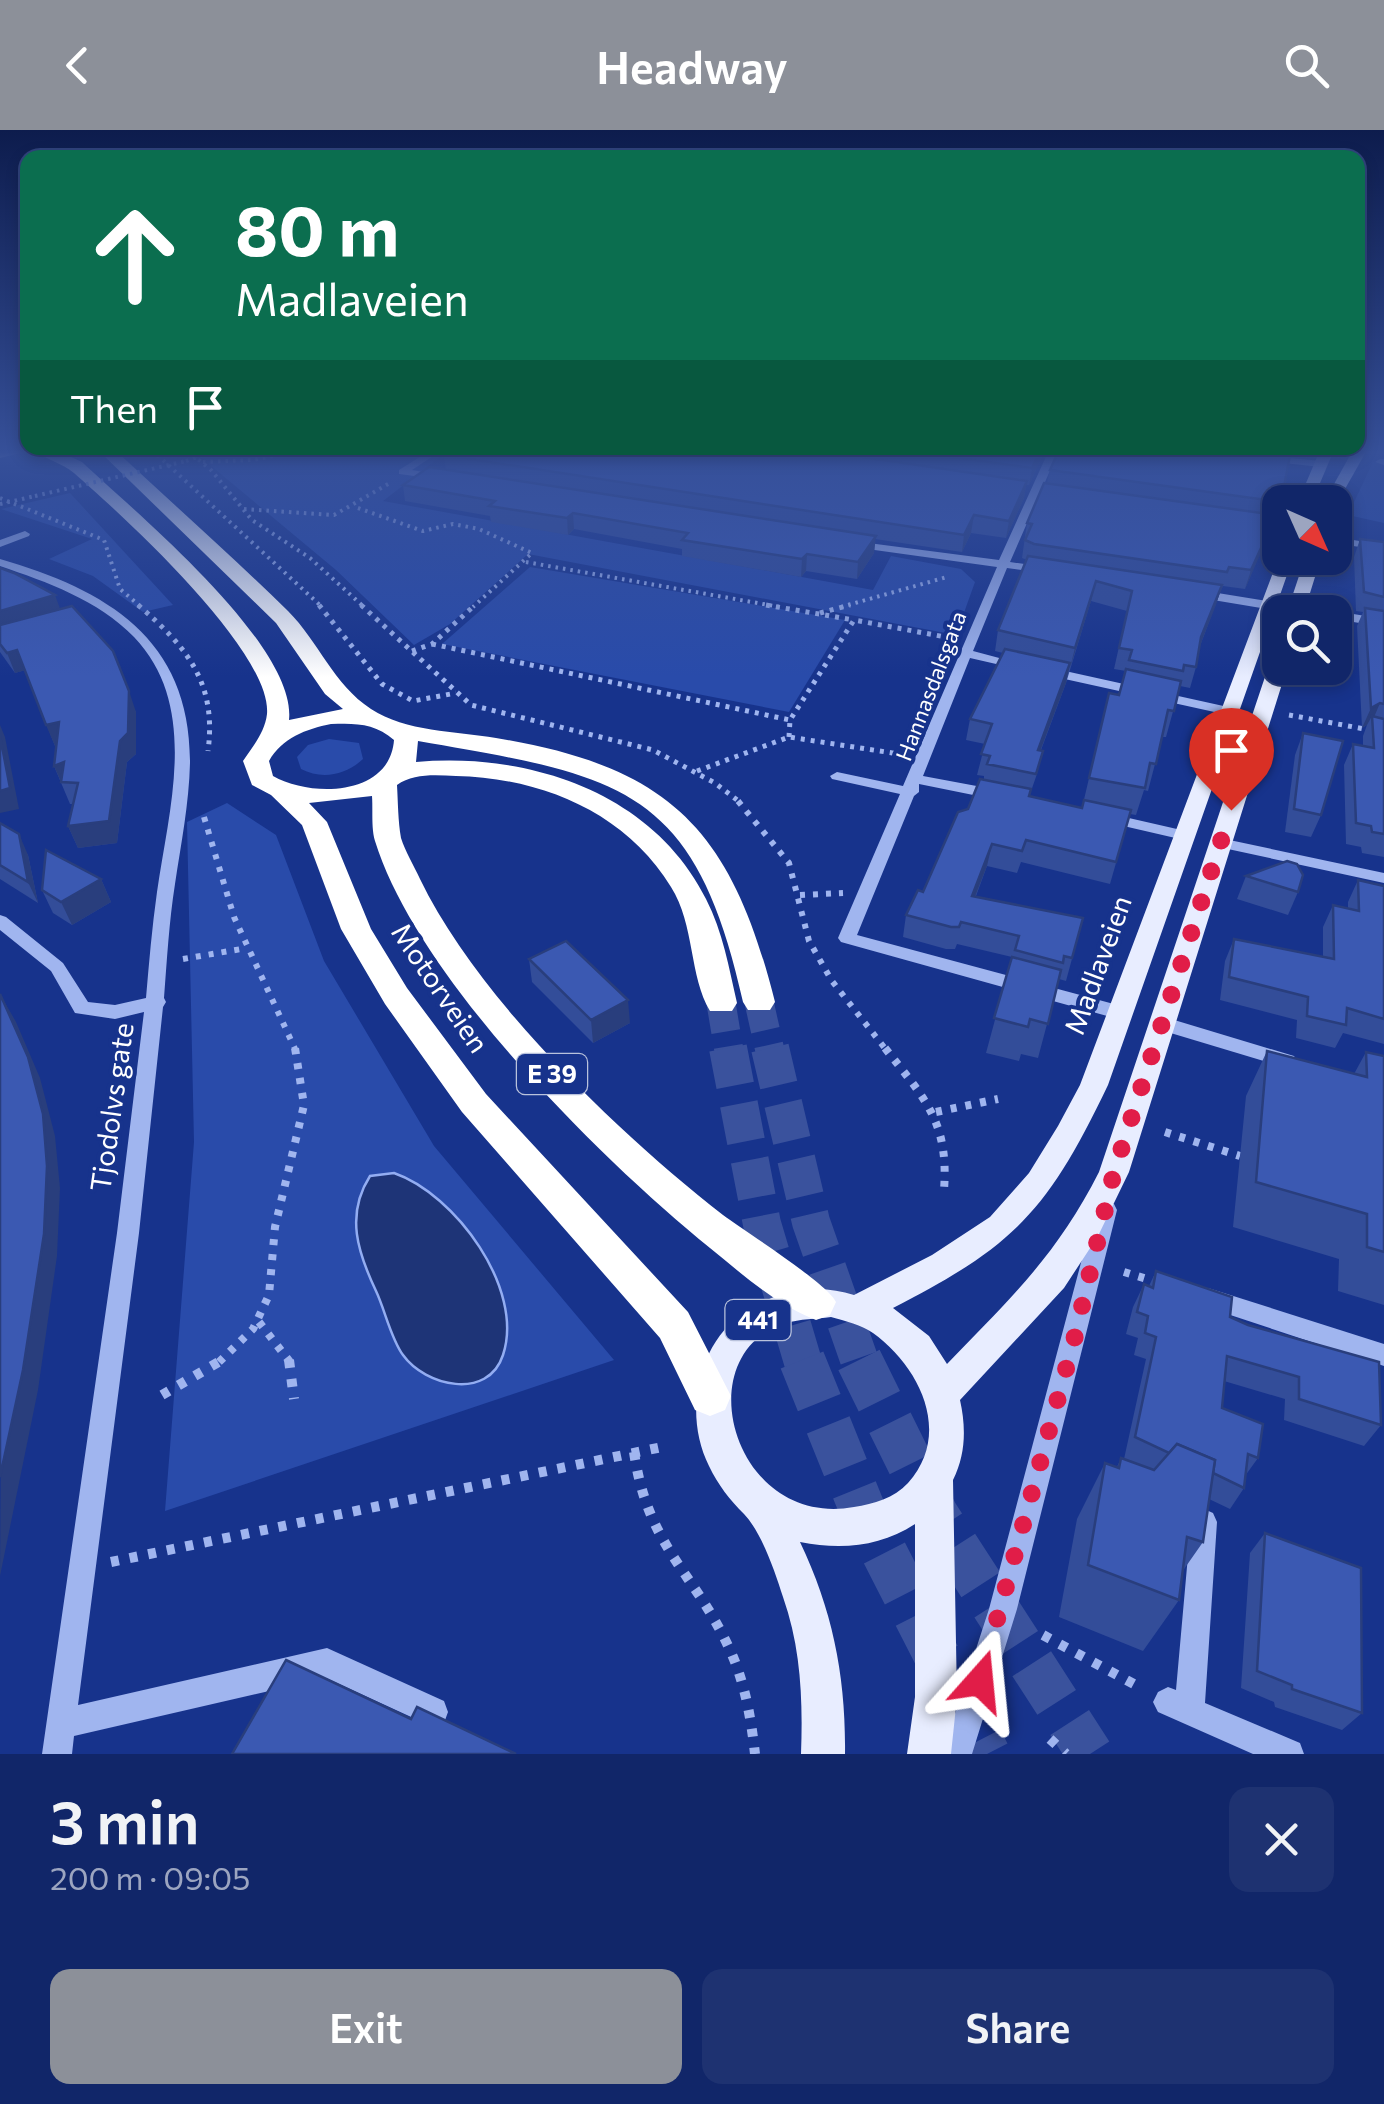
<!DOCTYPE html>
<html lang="en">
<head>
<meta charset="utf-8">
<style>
	body { margin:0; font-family:Commissioner,sans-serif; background:#1e3271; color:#f1f3f6; height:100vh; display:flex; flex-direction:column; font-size:38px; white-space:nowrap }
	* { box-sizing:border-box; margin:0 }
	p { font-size:32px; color:#9ca5c0 }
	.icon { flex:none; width:55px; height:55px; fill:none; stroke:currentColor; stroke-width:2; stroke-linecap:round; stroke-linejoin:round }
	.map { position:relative; height:1624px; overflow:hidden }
	.sheet { display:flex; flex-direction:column; background:#112669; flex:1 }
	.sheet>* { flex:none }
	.top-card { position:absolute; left:20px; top:20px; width:1345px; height:305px; border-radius:20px; box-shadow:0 5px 15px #0003,0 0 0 2px #30437d; background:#0b6e4f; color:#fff; overflow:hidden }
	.needle { width:65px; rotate:135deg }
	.fabs { position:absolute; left:1262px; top:355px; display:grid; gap:20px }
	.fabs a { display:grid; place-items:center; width:90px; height:90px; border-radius:20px; background:#112669; box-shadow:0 5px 15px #0003,0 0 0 2px #30437d; font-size:50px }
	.pin { position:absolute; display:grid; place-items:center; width:85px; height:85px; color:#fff; margin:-102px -42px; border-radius:50% 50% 50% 0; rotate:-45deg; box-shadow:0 0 10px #0007 }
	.pin .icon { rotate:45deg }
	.me { position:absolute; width:110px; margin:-55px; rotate:18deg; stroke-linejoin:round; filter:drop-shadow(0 0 8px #0008) }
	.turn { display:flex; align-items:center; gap:35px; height:210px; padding:0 50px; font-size:45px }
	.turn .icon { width:130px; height:130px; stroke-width:2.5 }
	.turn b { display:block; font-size:70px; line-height:85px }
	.then { display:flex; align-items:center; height:95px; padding:0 50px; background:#0003; gap:20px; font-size:38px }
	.round { display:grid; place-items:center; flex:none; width:105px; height:105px; border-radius:20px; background:#1e3271 }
	.overview { display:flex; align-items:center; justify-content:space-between; height:170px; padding:0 50px }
	h1 { font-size:60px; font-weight:600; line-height:75px }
	.primary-button { display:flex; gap:20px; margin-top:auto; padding:20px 50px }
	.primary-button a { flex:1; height:115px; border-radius:20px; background:#8c9099; color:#fff; font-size:40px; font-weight:600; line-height:115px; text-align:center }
	.primary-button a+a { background:#1e3271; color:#f1f3f6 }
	header { display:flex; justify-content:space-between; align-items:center; height:130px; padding:0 50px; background:#8c9099; color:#fff; font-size:45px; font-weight:600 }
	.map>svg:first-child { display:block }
	.green { fill:#294baa }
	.water { fill:#1e3477; stroke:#93adf2; stroke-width:2.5 }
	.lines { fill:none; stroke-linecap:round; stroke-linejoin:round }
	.highway-tunnel-far2 { stroke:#3a529d; stroke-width:29; stroke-dasharray:29 15; stroke-linecap:butt }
	.highway-tunnel-far1 { stroke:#3a529d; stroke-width:38; stroke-dasharray:38 19; stroke-linecap:butt }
	.highway-tunnel { stroke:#3a529d; stroke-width:46; stroke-dasharray:46 24; stroke-linecap:butt }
	.path-far4 { stroke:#a0b5ef; stroke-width:4; stroke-dasharray:2.5 5; stroke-linecap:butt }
	.path-far3 { stroke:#a0b5ef; stroke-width:5; stroke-dasharray:4 6; stroke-linecap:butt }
	.path-far2 { stroke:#a0b5ef; stroke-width:6; stroke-dasharray:5 8; stroke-linecap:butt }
	.path-far1 { stroke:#a0b5ef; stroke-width:8; stroke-dasharray:6 9; stroke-linecap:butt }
	.path { stroke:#a0b5ef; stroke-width:10; stroke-dasharray:8 11; stroke-linecap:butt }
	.minor { fill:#a0b5ef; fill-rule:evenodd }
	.major { fill:#e8edff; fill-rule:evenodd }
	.highway { fill:#fff; fill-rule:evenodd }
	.path-bridge { stroke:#a0b5ef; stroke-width:4; stroke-dasharray:2.5 5; stroke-linecap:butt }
	.wall { fill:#334d99; fill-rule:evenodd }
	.shaded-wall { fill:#293e7d }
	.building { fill:#3b59b2; stroke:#293e7d; stroke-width:2.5 }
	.route { stroke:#e11d48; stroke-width:18; stroke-dasharray:0 32.4 }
	.labels { text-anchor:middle; stroke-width:8; stroke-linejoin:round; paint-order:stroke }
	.far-street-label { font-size:22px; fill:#fff; stroke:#17338c }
	.shield { fill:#17338c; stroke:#b9c2dc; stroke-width:2.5 }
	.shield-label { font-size:25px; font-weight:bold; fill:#fff }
	.street-label { font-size:28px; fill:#fff; stroke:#17338c }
</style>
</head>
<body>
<header><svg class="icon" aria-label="back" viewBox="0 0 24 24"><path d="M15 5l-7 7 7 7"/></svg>Headway<svg class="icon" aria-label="search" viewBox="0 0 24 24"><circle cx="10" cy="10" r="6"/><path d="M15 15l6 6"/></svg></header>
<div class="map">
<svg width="1384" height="1624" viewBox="0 0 1384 1624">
	<rect width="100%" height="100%" fill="#17338c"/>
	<g class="green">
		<path d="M192 320H449L383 371 873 460 891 426 961 439 975 452 956 505 528 424 450 494 414 515 336 440Z"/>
		<path d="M1373 332 1384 334V393L1348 385Z"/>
		<path d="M70 363 173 475 143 482 93 446 49 429 92 409 1 379Z"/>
		<path d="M530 437 810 484 845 490 789 582 442 514Z"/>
		<path d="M329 609 359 613 363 629C346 645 322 650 301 639L297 627 308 615Z"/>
		<path d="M227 673 276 705 324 831 434 1016 614 1230 165 1381 194 1012 187 692Z"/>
	</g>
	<path class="water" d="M394 1043C455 1064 525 1159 503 1225 488 1271 425 1256 403 1225 391 1209 385 1180 376 1161 358 1123 345 1085 370 1046Z"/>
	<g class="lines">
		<g class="highway-tunnel-far2">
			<path d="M759 872 770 921"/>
			<path d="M721 873 729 921"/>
		</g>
		<g class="highway-tunnel-far1">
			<path d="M728 918 762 1094 803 1232"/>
			<path d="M770 918 811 1092 860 1232"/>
		</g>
		<g class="highway-tunnel">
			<path d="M802 1230 863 1381 987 1624"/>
			<path d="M859 1230 935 1384 1090 1624"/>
		</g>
		<g class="path-far4">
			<path d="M152 320 322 477"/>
			<path d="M187 320 211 340 252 390 310 428 364 477"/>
			<path d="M272 321 283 320"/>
			<path d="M186 331 216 320"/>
			<path d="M203 332 253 330 303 320"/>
			<path d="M0 368 104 410 120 459 141 477"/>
			<path d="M0 374 35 366"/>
			<path d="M358 378 423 401 453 394 479 399 532 423 473 477"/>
			<path d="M244 379 334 385 390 353"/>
			<path d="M526 432 780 477"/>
			<path d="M841 477 947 447"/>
		</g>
		<g class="path-far3">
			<path d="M138 475C187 517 217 553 208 621"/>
			<path d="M319 475 382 554 413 571 456 563"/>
			<path d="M361 475 471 575 653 620 715 653 741 673"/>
			<path d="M766 475 854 490"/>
			<path d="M820 483 850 475"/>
			<path d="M432 514 790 590"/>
			<path d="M412 521 432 514 475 475"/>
			<path d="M1289 585 1370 600"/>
			<path d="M789 607 790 590 854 490 951 508"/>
			<path d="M697 641 789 607 899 624"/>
		</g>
		<g class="path-far2">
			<path d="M738 671 789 733 809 811 832 851 887 921"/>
			<path d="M204 687 234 787 296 921"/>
			<path d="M800 765 843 763"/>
			<path d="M183 829 247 818"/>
		</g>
		<g class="path-far1">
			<path d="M885 918C925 969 949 992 944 1060"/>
			<path d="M936 982 998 969"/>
			<path d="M1165 1002 1240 1026"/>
			<path d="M1124 1142 1157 1152"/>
			<path d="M259 1192 290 1232"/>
			<path d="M219 1232 253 1199 269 1165 275 1097 304 975 295 918"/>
		</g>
		<g class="path">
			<path d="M289 1230 294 1269"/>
			<path d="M162 1265 222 1230"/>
			<path d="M634 1322C648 1418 694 1441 730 1520 745 1553 751 1588 755 1624"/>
			<path d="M111 1432 662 1317"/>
			<path d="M1043 1505 1143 1559"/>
			<path d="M1050 1609 1066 1624"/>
		</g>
		<g class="minor">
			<path d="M431 320H442L412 340 446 346V350L399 344V340Z"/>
			<path d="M1049 320H1059L1010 432 1045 437 1051 440 1045 443 1007 438 973 521 1029 536 1022 540 970 528 923 646 998 660 1006 665 998 670 919 654V662L914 666 857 805 1125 877 1127 882 1125 887 1118 889 841 812 838 808 900 664 832 649 830 646 837 642 903 656 997 437 853 417 847 414 853 411 999 430Z"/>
			<path d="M1269 326 1321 331 1326 334 1321 337 1266 331 1264 329Z"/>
			<path d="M1380 329H1384V335L1375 332Z"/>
			<path d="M25 401 30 404 29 406 0 417V410Z"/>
			<path d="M1335 407 1384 415V421L1335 413Z"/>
			<path d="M0 429C107 460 191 509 190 633 189 674 181 714 175 754 169 792 167 830 164 868L166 872 163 877 139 1103 78 1575 327 1518 444 1571 448 1582 444 1593 433 1597 326 1548 74 1606 72 1624H42L117 1103 144 882 115 889 75 883 51 841 0 800V785L6 787 63 833 88 872 115 875 146 868C149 833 152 797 157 762 169 678 200 576 134 507 98 470 47 452 0 436Z"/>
			<path d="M1199 460 1267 471 1273 475 1267 479 1195 467 1193 464Z"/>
			<path d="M1314 477 1326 479 1328 482H1309L1310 478Z"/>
			<path d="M1335 481 1384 489V497L1335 489V482H1331Z"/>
			<path d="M1047 537 1228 577 1235 581 1228 585 1042 544 1040 541Z"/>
			<path d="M1107 683 1190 702 1192 705 1184 710 1102 691 1099 688Z"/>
			<path d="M1220 708 1384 743V753L1214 716 1212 713Z"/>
			<path d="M1161 886 1294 926 1297 931 1294 936 1287 938 1154 898 1152 893 1154 888Z"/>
			<path d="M1106 1071 1114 1074 1117 1080 1017 1479 972 1624H942L989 1479 1095 1080 1098 1074Z"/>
			<path d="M1208 1158 1384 1214V1236L1200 1175 1196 1168 1200 1161Z"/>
			<path d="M1204 1379 1213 1383 1217 1392 1205 1573 1300 1613 1304 1624H1253L1158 1582 1153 1572 1158 1562 1168 1557 1176 1560 1191 1392 1195 1383Z"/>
		</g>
		<g class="major">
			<path d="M1320 320H1334L1312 372H1298Z"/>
			<path d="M1353 320H1367L1336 375 1324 372Z"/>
			<path d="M1280 424 1293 428 1108 955C1048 1080 1016 1115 893 1178L929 1206 947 1234C1010 1169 1057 1125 1099 1042L1271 529 1280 523V538H1287L1129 1042 1098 1106 1064 1158 960 1270C966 1297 966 1324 953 1350L957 1567 951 1624H907L915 1567V1394C880 1417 841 1420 800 1412 833 1481 846 1548 845 1624H801C803 1570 801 1518 783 1467 775 1442 762 1403 744 1384 730 1370 718 1355 709 1336 683 1284 697 1213 746 1181 778 1160 818 1153 854 1165L932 1125 990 1087 1029 1043 1058 996 1080 955ZM831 1187C845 1191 862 1195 873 1203 919 1236 953 1303 908 1353 894 1368 874 1374 854 1377 733 1399 685 1223 786 1193 800 1189 816 1189 831 1187Z"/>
			<path d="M1305 428H1321L1304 482H1287Z"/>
		</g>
		<g class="highway">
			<path d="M0 320H32L0 328Z"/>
			<path d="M35 320H56L82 332C135 382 297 515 289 590L343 579 325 564 276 493 98 320H115C173 374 232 426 288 481 319 512 333 554 371 579 406 602 455 601 496 608 673 637 732 702 775 872L770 880H748L743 872C695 654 619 646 418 611L416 632C528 622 653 662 706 769 723 802 729 838 737 873L732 881H710C689 846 695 795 671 757 625 682 541 648 456 646 436 645 413 643 397 655 398 672 398 691 401 708 405 721 414 736 420 749 478 869 619 1004 723 1085 746 1102 828 1154 836 1172L830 1185 816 1190C776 1175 742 1144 710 1118 600 1029 417 847 375 711 371 698 373 680 372 666L309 673 327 692 371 799 407 858 486 964 688 1182 731 1266 725 1280 710 1286 695 1280 660 1208 462 982 385 874 341 799 302 695 271 665 252 655 243 631C253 616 265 602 267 584 272 521 121 384 74 343 62 333 46 330 35 320ZM331 594C355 593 375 593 394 610 390 666 312 668 273 646L269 631C282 608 306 599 331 594Z"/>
		</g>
		<path class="path-bridge" d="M35 366 186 331"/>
	</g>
	<g class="wall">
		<path d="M452 320H1045L1029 355H1026L1024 368 1006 408 971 403 962 422 875 409 874 423 857 449 806 441 801 447 682 426V419L574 399 568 405 491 392 490 386 405 371 403 355 446 340 444 325Z"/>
		<path d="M1059 320H1297L1294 324H1290L1280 376 1276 390 1274 389 1245 459 1223 456 1221 460 1200 516 1196 537 1190 558 1180 556 1166 607H1162L1148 661 1144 660 1136 685 1130 684 1110 754 1021 732 1017 743 987 736 976 766 1083 788 1066 851 1059 849 1038 928 1021 924 1019 931 986 923 1012 827 957 814 955 819H946L903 807 906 785 923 762 984 649V646L977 645 985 614 966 610 970 589 1003 523 995 521 998 500 1027 430 1022 428 1027 393 1047 353 1050 340ZM1091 471 1127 481 1114 539 1126 541 1119 565 1109 563 1082 678 1029 667 1038 641 1041 620 1066 553Z"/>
		<path d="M1360 409 1384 412V727L1362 723 1361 717 1346 714 1344 635 1353 614 1363 616V606L1367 595 1362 598 1357 496 1363 482 1356 481 1354 427Z"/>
		<path d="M0 438 60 479 136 582V624L127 632 117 713 78 718 68 696 74 674H70L54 636 56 615 55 616 25 540 15 543 0 522Z"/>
		<path d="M1303 603 1321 685 1311 707 1285 702 1295 625Z"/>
		<path d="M0 693 28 725 38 773 0 749Z"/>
		<path d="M1246 746 1298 762 1288 785 1237 769Z"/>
		<path d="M101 749 111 772 72 795 53 783 42 760Z"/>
		<path d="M1358 750 1384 756V914L1343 903 1335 918 1296 908 1297 890 1220 870 1225 831 1234 809 1323 827V797L1333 775 1348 778V772Z"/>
		<path d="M529 829 630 893 593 913 532 852Z"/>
		<path d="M1267 921 1354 944 1366 922 1384 926V1175L1338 1161 1339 1129 1233 1097 1246 966Z"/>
		<path d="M1156 1141 1230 1187 1381 1295 1364 1316 1284 1290 1285 1269 1224 1251 1222 1278 1258 1328 1245 1346 1244 1358 1230 1379 1209 1369 1203 1412 1182 1442 1179 1470 1143 1521 1059 1487 1077 1389 1105 1333 1117 1337 1121 1328 1134 1333 1124 1329 1146 1229 1134 1225 1138 1208 1126 1204 1133 1177 1144 1154 1149 1156Z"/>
		<path d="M1265 1403 1362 1583 1342 1600 1275 1577 1274 1572 1241 1558 1250 1423Z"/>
	</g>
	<g class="shaded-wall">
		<path d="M1040 320H1045L1029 355 1032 338Z"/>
		<path d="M1027 351 1024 368 1006 408 1009 391Z"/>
		<path d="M573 383 574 399 568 405 567 388Z"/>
		<path d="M974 385 971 403 962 422 964 405Z"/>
		<path d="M1276 385 1270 402 1245 459 1251 440Z"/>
		<path d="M876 406 874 423 857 449 858 432Z"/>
		<path d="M807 424 806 441 801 447 802 429Z"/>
		<path d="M1096 451 1091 471 1070 538 1075 518Z"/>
		<path d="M1222 455 1216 475 1195 528 1201 507Z"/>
		<path d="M55 465 62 484 0 503V481Z"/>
		<path d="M17 520 26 540 15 543 7 523Z"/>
		<path d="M1070 533 1066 553 1033 640 1038 620Z"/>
		<path d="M129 561 136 582V624L127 632 117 713 78 718 68 696 120 611Z"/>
		<path d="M1380 573 1372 592V586L1367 595 1362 598 1371 578Z"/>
		<path d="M59 592 67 613 55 616 46 595Z"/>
		<path d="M0 595 5 607 19 679 0 683Z"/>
		<path d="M64 632 61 652 54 636Z"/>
		<path d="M19 704 28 725 38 773 28 752Z"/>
		<path d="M992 714 987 736 967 787 972 766Z"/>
		<path d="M101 749 111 772 72 795 61 772Z"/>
		<path d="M628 870 630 893 593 913 591 890Z"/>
		<path d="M4 871 16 892 40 948 55 1006 60 1058 57 1126 38 1260 0 1446Z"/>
	</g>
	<g class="building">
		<path d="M452 320H814L1027 351 1009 391 974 385 964 405 444 325Z"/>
		<path d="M899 320H1040L1032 338Z"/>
		<path d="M1059 320H1291L1281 372 1050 340Z"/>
		<path d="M429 337 876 406 858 432 807 424 802 429 682 410 688 403 573 383 567 388 489 376 495 371 403 355Z"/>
		<path d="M1044 353 1276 385 1251 440 1229 437 1227 442 1034 414 1025 410 1032 394 1027 393Z"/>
		<path d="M1360 409 1384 412V467L1364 462Z"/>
		<path d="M1028 426 1222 455 1201 507 1196 537 1184 535 1183 541 1129 530 1132 520 1119 518 1132 461 1096 451 1075 518 998 500Z"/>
		<path d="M0 438 14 443 55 465 0 481Z"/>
		<path d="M72 476 113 521 129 561 128 603 120 611 109 691 68 696 78 653 61 652 64 632 54 636 59 592 46 595 17 520 7 523 0 514V495Z"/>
		<path d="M1365 478 1384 481V574L1380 573 1371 578Z"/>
		<path d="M1005 519 1070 533 1038 620 1043 621 1036 644 987 634 990 626 981 624 992 594 970 589Z"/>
		<path d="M1126 539 1181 551 1174 581 1168 580 1156 634 1150 633 1145 658 1089 648 1109 563 1119 565Z"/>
		<path d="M1372 586 1384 589V704L1372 702 1371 696 1356 693 1353 614 1374 618Z"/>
		<path d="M1303 603 1343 611 1321 685 1294 679Z"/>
		<path d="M0 606 10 658 0 661Z"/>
		<path d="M980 649 1031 659 1029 666 1082 678 1084 670 1131 680 1116 732 1026 710 1022 721 992 714 972 766 1083 788 1072 828 1064 826 1063 833 1015 820 1019 806 961 792 959 797H951L906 785 918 760 923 762 958 682 968 679Z"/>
		<path d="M0 693 19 704 28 752 0 735Z"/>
		<path d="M46 720 101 749 61 772 42 760Z"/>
		<path d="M1287 731 1297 734 1303 745 1298 762 1246 746Z"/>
		<path d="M1358 750 1384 756V889L1347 878 1346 895 1307 886 1308 867 1229 847 1234 809 1334 829 1333 775 1359 781Z"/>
		<path d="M566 811 628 870 591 890 529 829Z"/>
		<path d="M1012 827 1061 840 1048 894 1030 889 1028 897 994 888Z"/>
		<path d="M0 864 28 927 43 984 47 1036 44 1104 23 1240 0 1347Z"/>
		<path d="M1267 921 1367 947 1366 922 1384 926V1122L1367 1117V1084L1256 1052Z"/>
		<path d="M1156 1141 1232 1167 1230 1187 1248 1195 1379 1232 1381 1295 1299 1269V1247L1227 1226 1222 1278 1263 1294 1258 1328 1248 1324 1244 1358 1213 1343 1215 1330 1177 1314 1169 1323 1135 1307 1156 1207 1145 1203 1148 1186 1137 1182 1144 1154 1153 1158Z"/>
		<path d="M1177 1314 1215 1330 1203 1412 1187 1407 1179 1470 1088 1435 1105 1333 1119 1338 1121 1328 1154 1340Z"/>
		<path d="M1265 1403 1361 1438 1362 1583 1292 1559V1555L1257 1541Z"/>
		<path d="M286 1530 411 1589 417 1577 516 1624H232Z"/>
	</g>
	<linearGradient id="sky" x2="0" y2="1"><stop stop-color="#0d1c4d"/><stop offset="0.59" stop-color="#365099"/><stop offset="1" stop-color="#365099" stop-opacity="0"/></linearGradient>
	<rect width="1384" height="547" fill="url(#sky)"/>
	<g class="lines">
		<path class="route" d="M980 1551 1074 1210 1114 1042 1231 680"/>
	</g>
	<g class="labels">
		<g class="far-street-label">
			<text transform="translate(931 556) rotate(-69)" y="8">Hannasdalsgata</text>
		</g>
		<g class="shield">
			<rect x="517" y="924" width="70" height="40" rx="8"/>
			<rect x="725.5" y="1170" width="65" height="40" rx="8"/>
		</g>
		<g class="shield-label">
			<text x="552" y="953">E 39</text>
			<text x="758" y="1199">441</text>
		</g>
		<g class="street-label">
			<text transform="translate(1098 835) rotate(-70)" y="10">Madlaveien</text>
			<text transform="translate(440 858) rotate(56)" y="10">Motorveien</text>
			<text transform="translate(112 977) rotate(-82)" y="10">Tjodolvs gate</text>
		</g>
	</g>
</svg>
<div class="fabs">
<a><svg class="needle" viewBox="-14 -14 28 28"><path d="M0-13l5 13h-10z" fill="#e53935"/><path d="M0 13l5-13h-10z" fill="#9ca5c0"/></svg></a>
<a><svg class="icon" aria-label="search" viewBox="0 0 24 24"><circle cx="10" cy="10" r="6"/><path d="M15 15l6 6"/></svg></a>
</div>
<div class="pin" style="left:1231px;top:680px;background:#d93025"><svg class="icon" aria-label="arrive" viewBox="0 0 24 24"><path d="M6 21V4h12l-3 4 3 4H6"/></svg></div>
<svg class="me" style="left:980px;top:1551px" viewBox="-20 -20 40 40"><path d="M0-17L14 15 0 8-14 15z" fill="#e11d48" stroke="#fff" stroke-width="4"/></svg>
<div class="top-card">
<div class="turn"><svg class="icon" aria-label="ahead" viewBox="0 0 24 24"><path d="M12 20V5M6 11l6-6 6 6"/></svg><div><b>80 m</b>Madlaveien</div></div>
<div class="then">Then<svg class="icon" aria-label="arrive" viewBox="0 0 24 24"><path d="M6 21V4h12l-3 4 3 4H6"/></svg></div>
</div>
</div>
<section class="sheet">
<div class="overview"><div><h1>3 min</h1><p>200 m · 09:05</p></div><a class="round"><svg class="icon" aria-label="close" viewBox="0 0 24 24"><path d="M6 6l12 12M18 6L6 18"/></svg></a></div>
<div class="primary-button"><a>Exit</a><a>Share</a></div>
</section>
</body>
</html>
